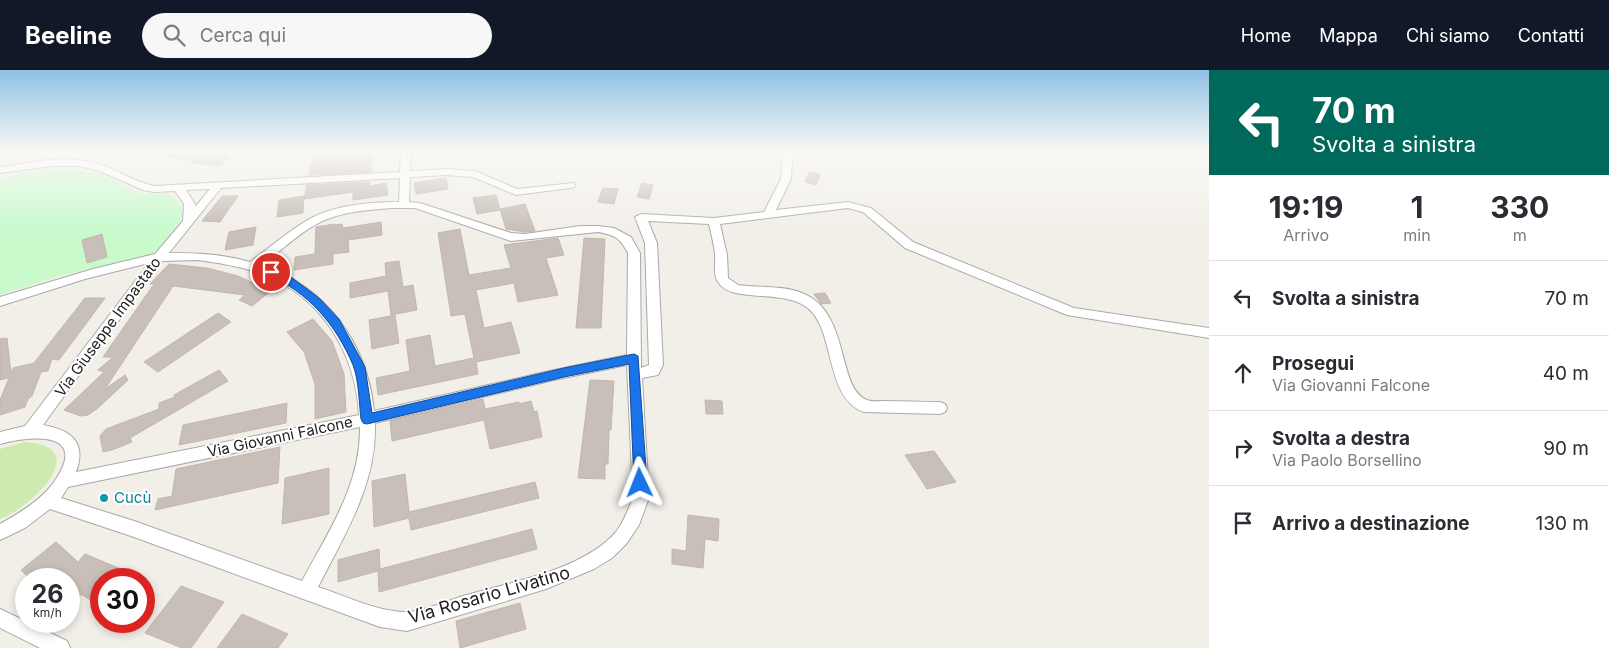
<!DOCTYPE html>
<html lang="it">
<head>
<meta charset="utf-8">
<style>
	body { margin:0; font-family:Inter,sans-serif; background:#f7f7f7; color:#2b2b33; height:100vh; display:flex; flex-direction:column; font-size:19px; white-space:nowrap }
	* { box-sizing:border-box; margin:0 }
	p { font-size:16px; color:#7c7c81 }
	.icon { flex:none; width:28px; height:28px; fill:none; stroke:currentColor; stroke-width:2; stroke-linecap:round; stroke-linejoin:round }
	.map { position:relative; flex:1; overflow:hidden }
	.side { display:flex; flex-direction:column; background:#fff; width:400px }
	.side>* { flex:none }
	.top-card { background:#00695c; color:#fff; overflow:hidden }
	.speed { position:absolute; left:15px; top:498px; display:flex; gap:10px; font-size:25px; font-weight:700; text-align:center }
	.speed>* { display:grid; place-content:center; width:65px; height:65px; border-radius:50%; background:#fff; box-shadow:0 2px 8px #0003; line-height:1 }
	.speed small { font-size:12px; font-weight:400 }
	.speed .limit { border:8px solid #d22; background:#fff; color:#111 }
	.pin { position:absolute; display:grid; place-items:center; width:42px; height:42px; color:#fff; margin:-21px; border:2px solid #fff; border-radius:50%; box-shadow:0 1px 5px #0007 }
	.me { position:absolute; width:55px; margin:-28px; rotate:358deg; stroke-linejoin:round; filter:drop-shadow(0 0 4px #0008) }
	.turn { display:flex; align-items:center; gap:18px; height:105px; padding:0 20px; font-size:22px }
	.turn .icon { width:65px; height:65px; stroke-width:2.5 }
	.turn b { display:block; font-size:35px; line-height:42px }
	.eta { display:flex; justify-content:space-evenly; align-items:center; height:85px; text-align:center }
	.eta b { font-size:30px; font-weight:700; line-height:35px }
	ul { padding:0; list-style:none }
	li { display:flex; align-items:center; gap:15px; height:75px; padding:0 20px; border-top:1px solid #e1e1e2 }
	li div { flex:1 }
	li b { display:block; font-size:19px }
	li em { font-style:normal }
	header { display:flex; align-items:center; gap:30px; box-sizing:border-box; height:70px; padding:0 25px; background:#111827; color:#fff }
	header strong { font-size:24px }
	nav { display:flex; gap:28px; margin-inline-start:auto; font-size:18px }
	.search { width:350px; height:45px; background:#f7f7f7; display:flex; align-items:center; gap:12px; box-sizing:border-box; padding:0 18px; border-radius:28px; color:#7c7c81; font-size:19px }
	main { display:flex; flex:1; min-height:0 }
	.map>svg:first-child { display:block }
	.grass { fill:#cdebb0 }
	.park { fill:#c8facc }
	.building { fill:#c7bfb8; stroke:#c4b6ab }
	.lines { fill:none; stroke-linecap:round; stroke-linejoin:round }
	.street-casing { stroke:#a9a9a9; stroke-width:2 }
	.street { fill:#fff; fill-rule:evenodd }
	.route { fill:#1a73e8; stroke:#114b97 }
	.culture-dot { fill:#0f9aa8; stroke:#fff; stroke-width:2 }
	.labels { text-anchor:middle; stroke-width:4; stroke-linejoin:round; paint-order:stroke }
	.street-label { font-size:15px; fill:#222; stroke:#fff }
	.culture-label { font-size:15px; fill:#0d838f; stroke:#fff; text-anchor:start }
	.near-street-label { font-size:18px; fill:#222; stroke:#fff }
</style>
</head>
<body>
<header>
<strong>Beeline</strong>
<div class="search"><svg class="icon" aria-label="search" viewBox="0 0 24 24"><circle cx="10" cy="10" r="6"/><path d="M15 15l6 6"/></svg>Cerca qui</div>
<nav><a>Home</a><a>Mappa</a><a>Chi siamo</a><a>Contatti</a></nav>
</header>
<main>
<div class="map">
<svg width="1209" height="578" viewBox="0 0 1209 578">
	<rect width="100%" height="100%" fill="#f2efe9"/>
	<path class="grass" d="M24 372C95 375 33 437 0 449V379Z"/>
	<path class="park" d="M60 99 103 103 140 124 167 123 178 132 184 143 180 151 153 184 55 207 0 225V109L24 102Z"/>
	<g class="building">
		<path d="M164 80H205L232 85 220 96 191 93 193 91 163 86Z"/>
		<path d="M356 80H370V83L373 82 371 102 309 105 313 88H316V84Z"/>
		<path d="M809 102 820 104 816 115 805 112Z"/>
		<path d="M446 108 448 119 416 124 414 113Z"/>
		<path d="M370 112 369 116 386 113 388 125 353 130V122L304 129 307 115Z"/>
		<path d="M642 113 653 115 649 129 637 127Z"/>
		<path d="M603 118 618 119 614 134 598 132Z"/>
		<path d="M496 125 500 140 477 144 473 128Z"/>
		<path d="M222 126H238L220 152 202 151Z"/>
		<path d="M304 126 303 143 277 147 279 130Z"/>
		<path d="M525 134 535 161 525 162 506 159 500 139Z"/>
		<path d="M381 152 382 165 348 170 349 182 333 184V194L294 200 295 187 315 184 316 157 335 154V155L342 154 343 158Z"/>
		<path d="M256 157 253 175 225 180 229 162Z"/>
		<path d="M460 159 469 205 511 198 504 175 558 168 564 185 546 188 558 225 518 232 514 213 476 220 484 258 511 252 520 283 476 292 478 304 378 325 376 308 410 301 406 270 430 265 435 296 474 288 465 244 451 246 438 163Z"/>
		<path d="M102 164 107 187 87 193 82 170Z"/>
		<path d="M584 168 605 169 601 258H576Z"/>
		<path d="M399 191 403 217 413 215 417 240 391 245 388 221 350 228V213L386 206 385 193Z"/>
		<path d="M169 194 207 198 238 206 271 221 252 236 239 230 245 225 173 216 105 319 125 305 128 310 98 338 88 345 81 346 64 340 104 302 98 300 113 287H103L154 214H150Z"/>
		<path d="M825 223 831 233 821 234 814 224Z"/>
		<path d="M85 228H105L59 290 52 289 48 301 41 302 32 326 28 329 25 337 0 345V330L9 308 0 310V269L7 268 11 303 13 298 34 293Z"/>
		<path d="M218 243 231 252 158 302 144 292Z"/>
		<path d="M395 245 399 273 372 279 369 250Z"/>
		<path d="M313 249 332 271 344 304 346 342 315 349V314L304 282 287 262Z"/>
		<path d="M219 300 228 311 130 368 132 372 112 380 103 382 100 366 106 359 159 339V333L175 327 174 325Z"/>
		<path d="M590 310 614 311 611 360H609L608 394H605V409L578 408Z"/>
		<path d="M483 329 485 339 519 332V334L531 331 534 342 537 341 542 367 490 379 484 350 392 371 390 351Z"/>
		<path d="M705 330 722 331 723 344H706Z"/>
		<path d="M287 333 286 353 179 375 183 355Z"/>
		<path d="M280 377 278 413 155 440 158 429 172 426 176 399Z"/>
		<path d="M934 381 956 412 927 419 905 385Z"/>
		<path d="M329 398V444L282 454 285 408Z"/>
		<path d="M405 404 409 442 535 412 539 428 411 460 409 448 374 457 372 411Z"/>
		<path d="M688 445 719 449 718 471 705 469 703 498 672 494V479L686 481Z"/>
		<path d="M532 459 537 479 379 522 378 501 338 512V490L379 479 380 499Z"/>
		<path d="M56 472 78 492 85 484 145 509H101V537L81 524 80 526 69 521V509H30L21 500Z"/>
		<path d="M181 516 224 532 191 578H182L145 563Z"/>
		<path d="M520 533 526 559 460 578 456 551Z"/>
		<path d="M242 544 288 564 278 578H217Z"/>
	</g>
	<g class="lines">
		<g class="street-casing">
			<g id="street">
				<path d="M401 80H411L410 101 447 99 475 101 517 119 574 113 575 115 574 117 570 118 516 125 473 107 447 105 410 107 409 132 420 133 511 163 525 164 580 156H598L614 158 631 167 640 183 641 298 649 295 645 173 635 147 641 144 714 148 764 142 781 109 782 91 786 80H796L792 91 791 109 776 140 848 132 871 138 913 172 1074 238 1209 258V268L1067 245 905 178 863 142 848 138 720 154 727 185 728 208 738 215C759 218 782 215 802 223 851 242 836 318 867 330 871 332 878 331 883 331 902 331 921 332 940 332L945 334 947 338 945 342 940 344 864 342C826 329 835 266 811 241 787 216 729 236 717 210 713 203 716 192 715 184 714 174 711 164 709 154L648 151 657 173 663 295 658 305 642 308 649 428 639 455 627 473 612 488 594 499 546 519 407 561 380 557 134 467 50 439 25 458 0 470V454C20 443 41 430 54 412 90 361 32 365 0 374V362L25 356 149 193 85 209 0 236V227L93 199 155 184 183 151 184 134 175 121 154 122 143 120 100 101 79 96H52L0 103V97C31 93 65 84 96 93 116 99 134 112 154 116L400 102ZM400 108 399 132C369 132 332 135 306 151 286 163 268 179 250 192 223 184 196 183 169 183L221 118ZM210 119 196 136 186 120ZM391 138H415L511 171 598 162C615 165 620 168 628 183L627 285 554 300 374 341C368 275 326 215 261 196 279 182 296 166 315 155 337 142 366 140 391 138ZM198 190C219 193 240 196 261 204 321 225 356 283 359 345L76 402C87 372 71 360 43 355L162 191ZM627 295 633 428C628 440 624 451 616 462 583 500 511 512 463 526 450 530 418 543 405 542 375 541 346 526 318 517 345 464 377 414 375 353L554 310ZM360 357C361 415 328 462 302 511L134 451 61 428 68 417Z"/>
				<path d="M0 539 67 571 70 578H40L0 558Z"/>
			</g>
		</g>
		<use href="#street" class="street"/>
	</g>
	<linearGradient id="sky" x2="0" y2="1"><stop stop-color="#8fc0e4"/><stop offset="0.5" stop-color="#f9f8f5"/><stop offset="1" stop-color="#f9f8f5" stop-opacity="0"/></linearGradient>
	<rect width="1209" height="161" fill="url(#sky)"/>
	<path class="route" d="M271 199 291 207 319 228 339 249 365 297 372 343 564 298 634 284 638 286 647 413 645 417 640 419 636 417 634 413 629 294 564 307 367 354 363 353 361 349C359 333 359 311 353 295 336 255 308 221 267 205V200Z"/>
	<circle class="culture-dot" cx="104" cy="428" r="5"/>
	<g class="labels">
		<g class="street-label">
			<text transform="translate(108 257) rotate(-54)" y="5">Via Giuseppe Impastato</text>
			<text transform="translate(280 367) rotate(-12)" y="5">Via Giovanni Falcone</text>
		</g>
		<g class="culture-label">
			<text x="114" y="433">Cucù</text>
		</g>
		<g class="near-street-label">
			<text transform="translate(489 525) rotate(-16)" y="6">Via Rosario Livatino</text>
		</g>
	</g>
</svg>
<div class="speed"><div>26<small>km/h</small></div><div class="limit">30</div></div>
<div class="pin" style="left:271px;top:202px;background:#d93025"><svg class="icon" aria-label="arrive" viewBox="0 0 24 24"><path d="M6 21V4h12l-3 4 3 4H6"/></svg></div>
<svg class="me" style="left:640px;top:413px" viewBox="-20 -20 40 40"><path d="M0-17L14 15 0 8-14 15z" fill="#1a73e8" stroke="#fff" stroke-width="4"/></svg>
</div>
<section class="side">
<div class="top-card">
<div class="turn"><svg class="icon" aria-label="left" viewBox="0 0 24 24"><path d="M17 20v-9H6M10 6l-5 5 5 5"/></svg><div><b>70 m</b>Svolta a sinistra</div></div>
</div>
<div class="eta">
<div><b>19:19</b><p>Arrivo</p></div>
<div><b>1</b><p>min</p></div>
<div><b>330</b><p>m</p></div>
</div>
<ul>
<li><svg class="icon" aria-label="left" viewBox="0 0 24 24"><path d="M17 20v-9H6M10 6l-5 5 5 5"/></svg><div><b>Svolta a sinistra</b></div><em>70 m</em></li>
<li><svg class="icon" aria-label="ahead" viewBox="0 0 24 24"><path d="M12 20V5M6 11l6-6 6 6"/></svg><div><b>Prosegui</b><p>Via Giovanni Falcone</p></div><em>40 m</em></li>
<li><svg class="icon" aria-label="right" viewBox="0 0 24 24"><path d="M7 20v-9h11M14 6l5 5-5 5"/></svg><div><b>Svolta a destra</b><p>Via Paolo Borsellino</p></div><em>90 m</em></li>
<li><svg class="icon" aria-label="arrive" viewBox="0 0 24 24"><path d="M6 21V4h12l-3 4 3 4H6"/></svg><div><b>Arrivo a destinazione</b></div><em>130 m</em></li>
</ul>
</section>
</main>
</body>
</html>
